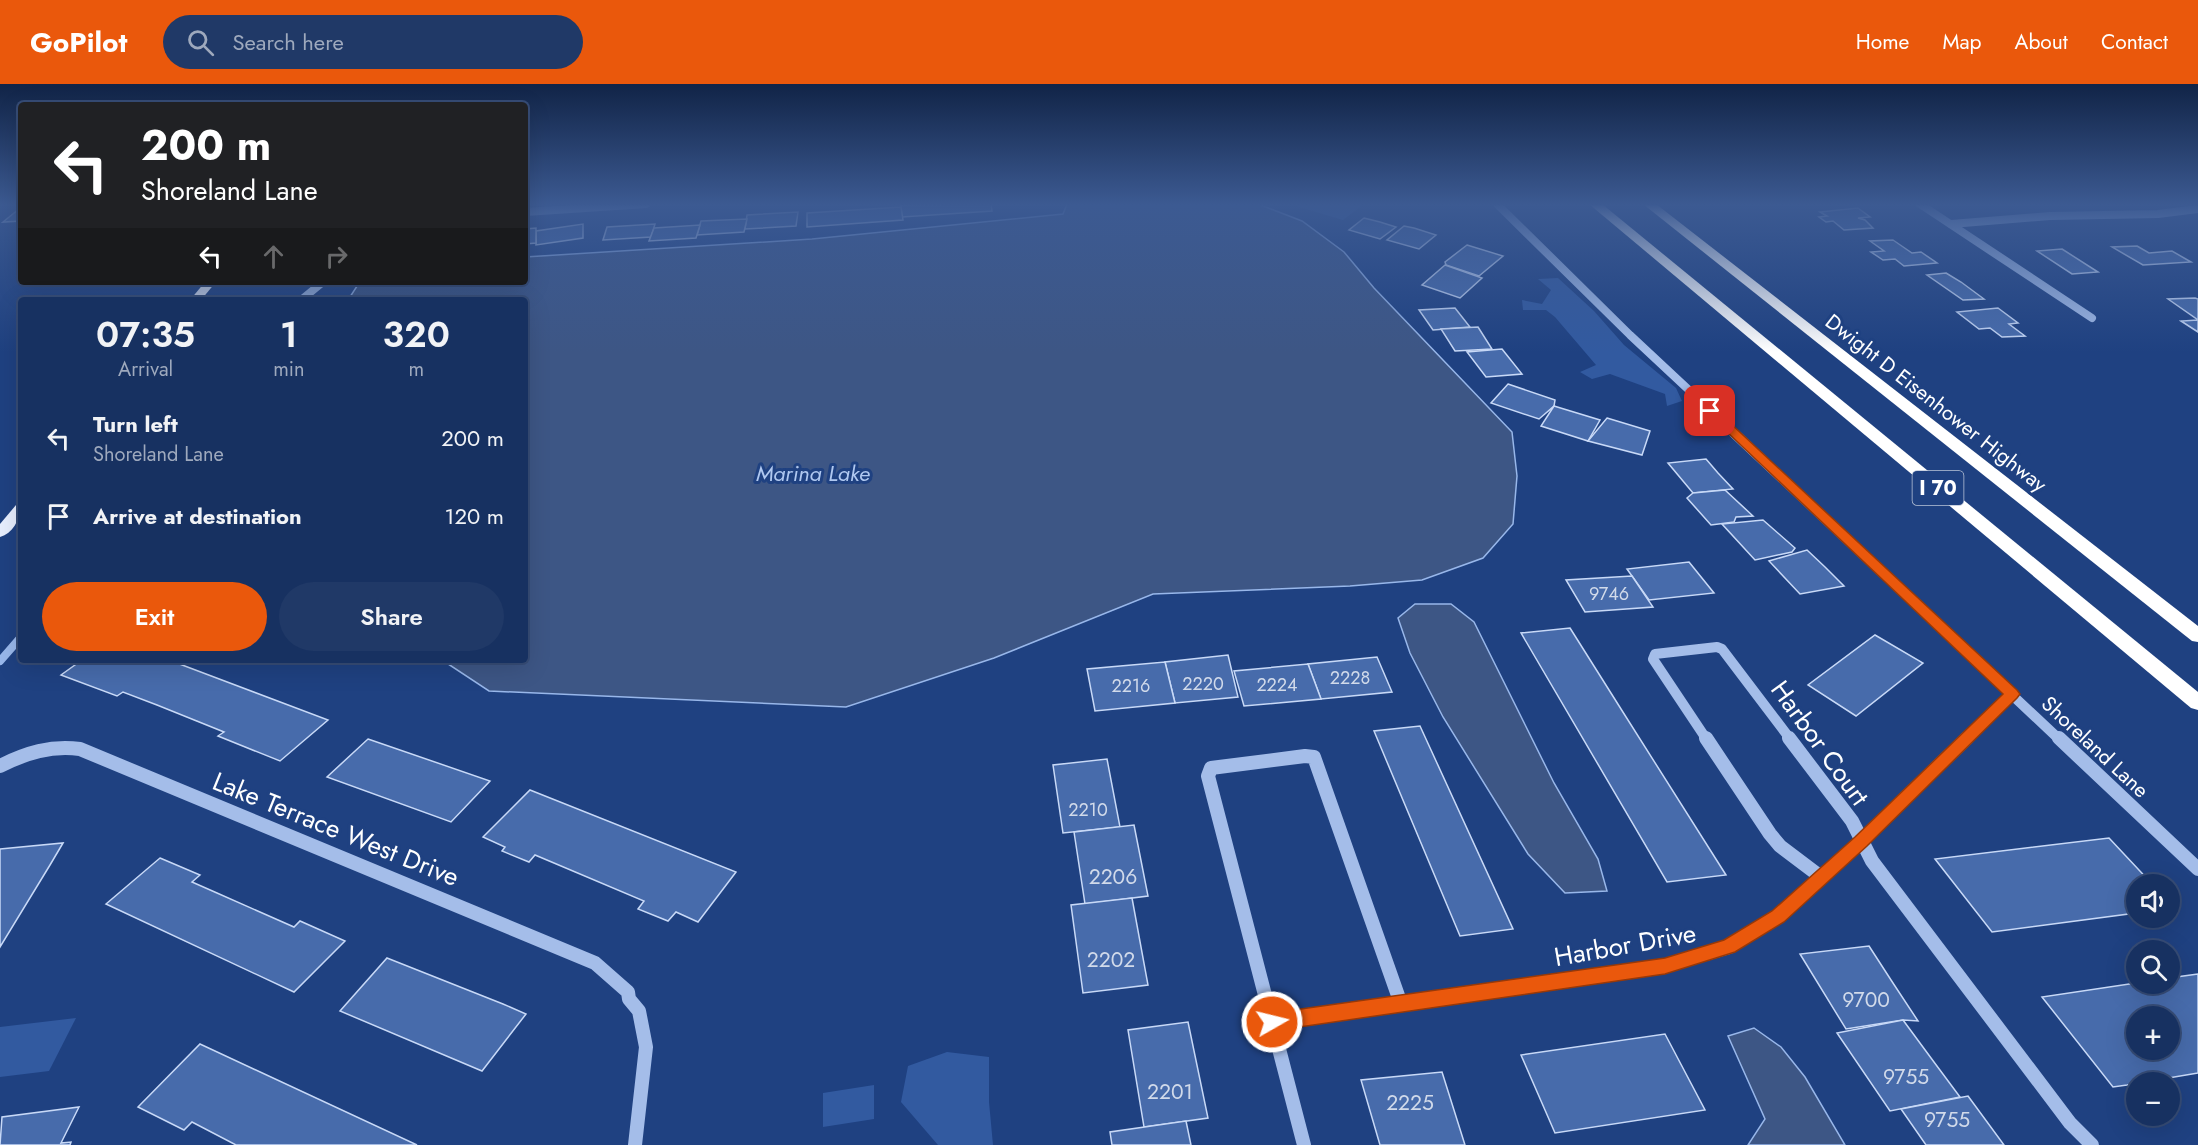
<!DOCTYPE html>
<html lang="en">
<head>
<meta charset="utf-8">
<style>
	body { margin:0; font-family:Jost,sans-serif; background:#203967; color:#f1f3f6; height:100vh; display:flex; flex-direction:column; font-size:22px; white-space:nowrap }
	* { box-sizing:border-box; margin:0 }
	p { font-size:20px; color:#9ea9bd }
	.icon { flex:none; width:33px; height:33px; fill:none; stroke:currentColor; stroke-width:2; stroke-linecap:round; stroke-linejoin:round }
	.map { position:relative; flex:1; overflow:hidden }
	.drawer { position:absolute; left:18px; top:213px; width:510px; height:366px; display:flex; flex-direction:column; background:#173161; border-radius:6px; box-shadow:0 6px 24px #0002,0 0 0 2px #364c76 }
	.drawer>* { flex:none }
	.hud { position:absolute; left:18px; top:18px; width:510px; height:183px; border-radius:6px; box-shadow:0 6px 24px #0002,0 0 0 2px #364c76; background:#202124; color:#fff; overflow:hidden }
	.fabs { position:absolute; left:2126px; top:790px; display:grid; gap:12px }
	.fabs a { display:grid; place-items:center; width:54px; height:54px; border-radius:50%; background:#173161; box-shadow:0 6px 24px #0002,0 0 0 2px #364c76; font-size:30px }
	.pin { position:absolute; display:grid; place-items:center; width:51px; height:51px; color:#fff; margin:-26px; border-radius:12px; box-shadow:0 3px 9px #0006 }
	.me { position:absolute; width:66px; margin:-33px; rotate:82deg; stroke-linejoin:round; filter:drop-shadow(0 0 4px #0008) }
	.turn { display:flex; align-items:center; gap:21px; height:126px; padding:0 24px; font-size:27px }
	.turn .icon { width:78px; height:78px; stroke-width:2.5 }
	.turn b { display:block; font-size:42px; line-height:51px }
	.lanes { display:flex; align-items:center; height:57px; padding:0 24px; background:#0003; justify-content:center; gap:30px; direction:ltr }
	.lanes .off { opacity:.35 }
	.eta { display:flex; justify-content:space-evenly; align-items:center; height:102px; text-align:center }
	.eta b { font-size:36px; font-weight:600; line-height:42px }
	.button { display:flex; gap:12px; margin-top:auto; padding:12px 24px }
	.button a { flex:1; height:69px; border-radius:36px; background:#ea580c; color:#fff; font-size:24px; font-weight:600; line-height:69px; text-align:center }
	.button a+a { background:#203967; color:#f1f3f6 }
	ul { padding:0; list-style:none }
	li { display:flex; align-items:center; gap:18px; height:78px; padding:0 24px }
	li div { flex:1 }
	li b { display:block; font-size:22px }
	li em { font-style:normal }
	header { display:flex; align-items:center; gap:36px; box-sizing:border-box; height:84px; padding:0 30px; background:#ea580c; color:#fff }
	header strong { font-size:28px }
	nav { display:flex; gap:33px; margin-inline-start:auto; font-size:21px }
	.search { width:420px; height:54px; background:#203967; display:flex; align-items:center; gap:15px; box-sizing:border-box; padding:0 21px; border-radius:33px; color:#9ea9bd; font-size:22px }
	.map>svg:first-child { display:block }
	.green { fill:#325aa0 }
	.water { fill:#3d5685; stroke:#98b7ea; stroke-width:1.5 }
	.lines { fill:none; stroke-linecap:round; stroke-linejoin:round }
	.stream { stroke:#98b7ea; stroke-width:8 }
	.building { fill:#476bab; stroke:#c8d9f7; stroke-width:1.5; fill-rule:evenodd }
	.minor-far2 { stroke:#a4bde9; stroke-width:8 }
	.minor-far1 { stroke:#a4bde9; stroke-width:10 }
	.minor { stroke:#a4bde9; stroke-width:14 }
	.major { fill:#e7eefe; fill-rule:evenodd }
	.highway { fill:#fff; fill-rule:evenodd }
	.route { fill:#ea580c; stroke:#983908; stroke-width:1.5 }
	.labels { text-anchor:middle; stroke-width:6; stroke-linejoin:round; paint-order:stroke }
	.number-label { font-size:18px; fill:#d1daea }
	.shield { fill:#1f4181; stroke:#bcc6d9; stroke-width:1.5 }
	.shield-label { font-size:20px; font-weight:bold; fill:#fff }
	.street-label { font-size:21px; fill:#fff; stroke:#1f4181 }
	.near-number-label { font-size:21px; fill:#d1daea }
	.water-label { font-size:22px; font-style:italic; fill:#b0c8f0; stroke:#1f4181 }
	.near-street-label { font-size:26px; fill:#fff; stroke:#1f4181 }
</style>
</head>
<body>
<header>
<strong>GoPilot</strong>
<div class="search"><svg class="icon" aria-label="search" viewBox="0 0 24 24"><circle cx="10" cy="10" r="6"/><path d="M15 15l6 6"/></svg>Search here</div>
<nav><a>Home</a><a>Map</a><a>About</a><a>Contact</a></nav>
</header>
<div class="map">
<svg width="2198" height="1061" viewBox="0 0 2198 1061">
	<rect width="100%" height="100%" fill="#1f4181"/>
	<g class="green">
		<path d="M1289 120H1364L1343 136Z"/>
		<path d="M1558 194 1594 227 1624 261 1676 304 1682 317 1667 322 1665 310 1610 290 1592 295 1580 288 1596 281 1555 233 1546 226H1523L1522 216 1542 220 1551 206 1538 195Z"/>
		<path d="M76 934 49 987 0 993V943Z"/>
		<path d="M947 968 989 973V1018L993 1061H938L901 1018 908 982Z"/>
		<path d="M874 1001V1035L823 1043V1009Z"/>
	</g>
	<g class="water">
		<path d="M1067 120H1258L1302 137 1344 168 1374 204 1512 348 1517 392 1513 440 1483 474 1422 496 1350 502 1153 510 994 574 846 623 489 607 442 576H525V216H348L359 199 525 198V173L812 155 1063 130Z"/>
		<path d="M1415 520H1451L1474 538 1554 699 1598 775 1607 807 1565 809 1528 770 1443 633 1410 569 1398 534Z"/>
		<path d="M1754 944 1781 963 1805 993 1845 1061H1748L1765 1035 1728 952Z"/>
	</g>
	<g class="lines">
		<path class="stream" d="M0 577 21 553"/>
	</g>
	<g class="building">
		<path d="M991 120 992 127 902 133 901 121Z"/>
		<path d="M901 123 903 136 807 143V129Z"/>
		<path d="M1858 124 1870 133 1858 134 1865 136 1873 144 1844 146 1833 137 1826 138 1819 133 1827 132 1820 128Z"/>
		<path d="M19 125 21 137 3 138Z"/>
		<path d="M798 128 796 142 745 145 747 131Z"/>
		<path d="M1364 134 1380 138 1396 143 1380 155 1349 146Z"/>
		<path d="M747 135 744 148 697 151 701 137Z"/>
		<path d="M583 140V154L536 161V147Z"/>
		<path d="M655 140 651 153 603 156 607 143Z"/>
		<path d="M700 141 696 154 649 157 654 144Z"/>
		<path d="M1404 142 1414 144 1436 151 1419 165 1387 156Z"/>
		<path d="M536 144V159L525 160V145Z"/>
		<path d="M1893 156 1912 169 1921 168 1937 179 1904 182 1895 175 1883 176 1871 168 1884 167 1870 157Z"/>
		<path d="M1467 161 1503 172 1479 192 1446 181 1445 178Z"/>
		<path d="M2137 162 2149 169 2172 167 2191 178 2143 181 2112 163Z"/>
		<path d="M2062 165 2098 188 2072 190 2037 167Z"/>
		<path d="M1445 181 1482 194 1460 214 1422 201Z"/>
		<path d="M1946 189 1961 198 1984 215 1963 216 1927 191Z"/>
		<path d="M2195 214 2198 215V248L2181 237 2198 236 2168 215Z"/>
		<path d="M1455 224 1470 243 1433 246 1419 226Z"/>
		<path d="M1998 224 2018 239 2009 240 2025 252 2002 253 1990 244 1979 245 1957 228Z"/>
		<path d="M1478 243 1492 265 1455 267 1441 245Z"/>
		<path d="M1502 265 1522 290 1486 293 1467 268Z"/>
		<path d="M1508 300 1555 316 1554 322 1539 335 1491 319Z"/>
		<path d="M1554 322 1600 336 1588 357 1541 342Z"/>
		<path d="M1607 334 1650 347 1642 371 1588 357Z"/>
		<path d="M1706 375 1718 389 1733 405 1693 409 1668 379Z"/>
		<path d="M1725 406 1753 432 1736 433 1734 438 1711 441 1687 414 1693 409Z"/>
		<path d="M1763 436 1795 464 1792 468 1755 476 1722 440Z"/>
		<path d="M1807 466 1825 483 1844 502 1800 510 1769 477Z"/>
		<path d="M1689 478 1714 509 1649 516 1627 485Z"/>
		<path d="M1632 492 1653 523 1585 528 1566 496Z"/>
		<path d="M1570 544 1621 625 1726 791 1667 798 1521 549Z"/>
		<path d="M1875 551 1923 579 1856 632 1808 601Z"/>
		<path d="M1228 571 1238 613 1175 619 1165 578Z"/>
		<path d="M1377 573 1392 608 1321 615 1308 580Z"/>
		<path d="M82 576H169L328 636 280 677 218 652 224 648 157 621 123 608 117 612 61 591Z"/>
		<path d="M1165 578 1175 619 1095 627 1087 585Z"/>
		<path d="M1308 580 1321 615 1244 622 1234 587Z"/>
		<path d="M1420 642 1513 845 1460 852 1374 647Z"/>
		<path d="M368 655 490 697 451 738 327 693Z"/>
		<path d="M1107 675 1120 743 1063 749 1053 681Z"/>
		<path d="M530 706 736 788 698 838 676 828 668 837 638 825 644 817 535 771 529 778 502 767 505 763 483 753Z"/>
		<path d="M1134 741 1148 812 1085 820 1074 748Z"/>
		<path d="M2109 754 2153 801H2136V829L1992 848 1935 775Z"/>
		<path d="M63 759 50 781 0 863V765Z"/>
		<path d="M160 774 200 791 192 798 217 809 294 843 300 837 345 857 294 908 106 820Z"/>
		<path d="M1132 814 1148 901 1083 909 1071 821Z"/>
		<path d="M1869 862 1891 896 1918 937 1903 936 1846 945 1800 870Z"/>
		<path d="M387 874 503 920 526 930 482 987 340 927Z"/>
		<path d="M2198 890V989L2127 1001 2113 1003 2042 913 2136 899 2169 900V894ZM2136 933H2169V966H2136Z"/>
		<path d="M1903 936 1931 974 1960 1013 1890 1027 1837 949Z"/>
		<path d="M1188 938 1208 1034 1144 1043 1128 946Z"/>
		<path d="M1665 950 1705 1026 1555 1049 1521 971Z"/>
		<path d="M200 960 417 1061H236L192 1038 184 1046 138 1023Z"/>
		<path d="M1442 988 1465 1061H1380L1361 996Z"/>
		<path d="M1968 1012 2004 1061H1926L1901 1025Z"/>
		<path d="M79 1023 61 1059 71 1058 70 1061H0L2 1033Z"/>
		<path d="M1186 1037 1191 1061H1112L1110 1048Z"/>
	</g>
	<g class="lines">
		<g class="minor-far2">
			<path d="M1497 120 1630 251 1736 350"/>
			<path d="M1920 120 2092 234"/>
			<path d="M525 128 646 120"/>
			<path d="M1951 140 2050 132 2158 130 2198 125"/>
			<path d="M301 216 323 198"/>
		</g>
		<g class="minor-far1">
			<path d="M1734 349 2060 656"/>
			<path d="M1707 656 1653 575 1655 570 1717 563 1722 565 1791 656"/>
			<path d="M1965 656 2012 610"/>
		</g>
		<g class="minor">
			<path d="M1706 654 1770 750 1780 762 1821 793"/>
			<path d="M1789 654 1852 737 1872 777 2070 1039 2092 1061"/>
			<path d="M2059 654 2198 785"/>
			<path d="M0 682C26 669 51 661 80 665L595 879 628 908 629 915 639 927 646 963 635 1061"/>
			<path d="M1272 938 1665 882 1729 863 1778 833 1861 757 1967 654"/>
			<path d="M1304 1061 1208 692 1211 684 1305 672 1314 673 1401 920"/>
		</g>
		<g class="major">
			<path d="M205 198H216L201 216H190Z"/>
			<path d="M21 420C21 433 14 449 0 453V440L16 421Z"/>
		</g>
		<g class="highway">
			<path d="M1589 120H1602L2198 608V626L2191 624Z"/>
			<path d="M1643 120H1656L2198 542V558L2192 557Z"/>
		</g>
	</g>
	<linearGradient id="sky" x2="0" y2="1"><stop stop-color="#112447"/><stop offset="0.45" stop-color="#3c5a92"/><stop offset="1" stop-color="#3c5a92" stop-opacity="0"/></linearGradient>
	<rect width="2198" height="268" fill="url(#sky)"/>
	<path class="route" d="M1710 323 1714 324 2017 606 2020 610 2017 614 1867 762 1784 838 1735 868 1665 890 1272 947 1265 944 1263 938 1265 932 1272 929 1665 874 1724 856 1772 827 1855 753 2003 610 1707 329 1705 327Z"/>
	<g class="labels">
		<g class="number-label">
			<text x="1609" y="516">9746</text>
			<text x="1350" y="600">2228</text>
			<text x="1203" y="606">2220</text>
			<text x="1277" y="607">2224</text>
			<text x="1131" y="608">2216</text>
			<text x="1088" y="732">2210</text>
		</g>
		<rect class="shield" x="1912.5" y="387" width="51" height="34" rx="4.5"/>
		<g class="shield-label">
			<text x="1938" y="411">I 70</text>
		</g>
		<g class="street-label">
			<text transform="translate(1936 319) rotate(38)" y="7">Dwight D Eisenhower Highway</text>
			<text transform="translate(2095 663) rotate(43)" y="7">Shoreland Lane</text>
		</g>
		<g class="near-number-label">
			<text x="1113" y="800">2206</text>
			<text x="1111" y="883">2202</text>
			<text x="1866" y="923">9700</text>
			<text x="1906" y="1000">9755</text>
			<text x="1170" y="1015">2201</text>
			<text x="1410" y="1026">2225</text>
			<text x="1947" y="1043">9755</text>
		</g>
		<g class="water-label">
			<text x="813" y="397">Marina Lake</text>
		</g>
		<g class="near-street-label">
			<text transform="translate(1820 659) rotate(54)" y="9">Harbor Court</text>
			<text transform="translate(336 745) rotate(22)" y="9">Lake Terrace West Drive</text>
			<text transform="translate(1625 861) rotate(-10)" y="9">Harbor Drive</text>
		</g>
	</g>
</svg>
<div class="fabs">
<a><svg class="icon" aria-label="sound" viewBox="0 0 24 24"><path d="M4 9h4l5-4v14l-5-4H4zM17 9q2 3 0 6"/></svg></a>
<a><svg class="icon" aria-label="search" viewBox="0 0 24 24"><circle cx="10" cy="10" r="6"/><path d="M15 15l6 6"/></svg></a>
<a>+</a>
<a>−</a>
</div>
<div class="pin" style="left:1710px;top:327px;background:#d93025"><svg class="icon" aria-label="arrive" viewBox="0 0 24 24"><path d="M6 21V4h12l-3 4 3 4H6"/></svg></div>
<svg class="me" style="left:1272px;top:938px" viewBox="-20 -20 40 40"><circle r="17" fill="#ea580c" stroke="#fff" stroke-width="3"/><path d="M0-11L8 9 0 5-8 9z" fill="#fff"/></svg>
<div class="hud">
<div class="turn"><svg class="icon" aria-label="left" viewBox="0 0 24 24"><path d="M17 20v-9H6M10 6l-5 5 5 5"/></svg><div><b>200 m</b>Shoreland Lane</div></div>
<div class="lanes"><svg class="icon" aria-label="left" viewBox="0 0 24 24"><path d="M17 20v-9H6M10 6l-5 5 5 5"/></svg><svg class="icon off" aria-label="ahead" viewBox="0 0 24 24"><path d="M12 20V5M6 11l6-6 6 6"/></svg><svg class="icon off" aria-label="right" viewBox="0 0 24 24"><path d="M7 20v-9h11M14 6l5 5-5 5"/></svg></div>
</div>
<section class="drawer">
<div class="eta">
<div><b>07:35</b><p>Arrival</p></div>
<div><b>1</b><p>min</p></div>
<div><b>320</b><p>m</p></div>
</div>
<ul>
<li><svg class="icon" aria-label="left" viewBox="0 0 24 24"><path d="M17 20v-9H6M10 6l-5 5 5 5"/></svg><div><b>Turn left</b><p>Shoreland Lane</p></div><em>200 m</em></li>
<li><svg class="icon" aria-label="arrive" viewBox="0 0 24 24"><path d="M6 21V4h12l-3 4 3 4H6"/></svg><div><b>Arrive at destination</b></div><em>120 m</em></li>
</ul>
<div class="button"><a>Exit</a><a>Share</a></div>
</section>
</div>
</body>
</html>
